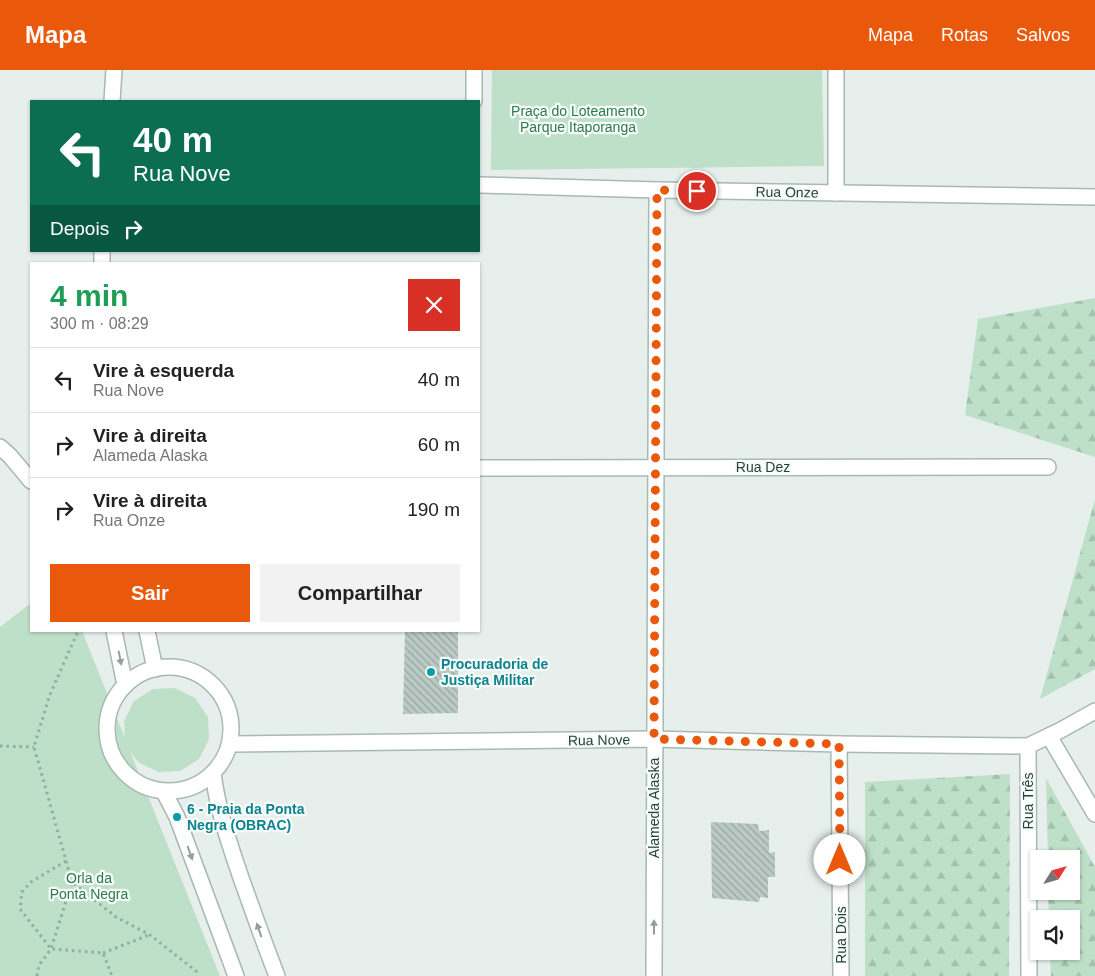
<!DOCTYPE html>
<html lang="pt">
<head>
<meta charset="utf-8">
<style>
	body { margin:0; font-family:Helvetica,sans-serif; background:#f2f2f2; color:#202124; height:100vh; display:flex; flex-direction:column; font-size:19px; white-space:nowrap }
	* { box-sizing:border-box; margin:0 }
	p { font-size:16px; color:#757577 }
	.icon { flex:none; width:28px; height:28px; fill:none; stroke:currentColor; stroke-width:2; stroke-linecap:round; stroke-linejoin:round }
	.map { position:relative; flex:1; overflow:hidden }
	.panel { position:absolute; left:30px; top:192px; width:450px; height:370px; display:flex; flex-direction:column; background:#fff; border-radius:0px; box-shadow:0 1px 4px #0004 }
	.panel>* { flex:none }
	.hud { position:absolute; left:30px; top:30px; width:450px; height:152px; border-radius:0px; box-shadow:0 1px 4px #0004; background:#0b6e4f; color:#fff; overflow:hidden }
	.needle { width:32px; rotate:53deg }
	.tools { position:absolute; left:1030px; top:780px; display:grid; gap:10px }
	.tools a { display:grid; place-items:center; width:50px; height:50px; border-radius:0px; background:#fff; box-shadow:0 1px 4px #0004; font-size:25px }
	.pin { position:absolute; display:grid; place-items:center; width:42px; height:42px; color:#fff; margin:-21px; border:2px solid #fff; border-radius:50%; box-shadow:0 1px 5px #0007 }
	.me { position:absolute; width:55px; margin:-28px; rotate:0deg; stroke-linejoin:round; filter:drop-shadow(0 0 4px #0008) }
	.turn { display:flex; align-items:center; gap:18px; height:105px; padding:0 20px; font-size:22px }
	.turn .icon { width:65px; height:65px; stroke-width:2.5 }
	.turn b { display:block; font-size:35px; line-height:42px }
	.then { display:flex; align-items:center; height:48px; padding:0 20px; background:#0003; gap:10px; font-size:19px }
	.round { display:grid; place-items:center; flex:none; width:52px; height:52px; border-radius:0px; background:#f2f2f2 }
	.head { display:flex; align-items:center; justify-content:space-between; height:85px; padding:0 20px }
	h1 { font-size:30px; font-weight:800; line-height:38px; color:#1e9e55 }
	.primary-button { display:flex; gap:10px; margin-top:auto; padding:10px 20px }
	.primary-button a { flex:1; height:58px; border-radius:0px; background:#ea580c; color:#fff; font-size:20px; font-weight:800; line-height:58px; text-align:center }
	.primary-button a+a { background:#f2f2f2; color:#202124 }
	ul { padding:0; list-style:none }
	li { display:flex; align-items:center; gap:15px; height:65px; padding:0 20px; border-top:1px solid #e0e0e0 }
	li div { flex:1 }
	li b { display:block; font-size:19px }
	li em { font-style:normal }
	header { display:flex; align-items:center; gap:30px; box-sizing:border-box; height:70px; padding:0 25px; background:#ea580c; color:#fff }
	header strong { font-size:24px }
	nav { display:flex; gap:28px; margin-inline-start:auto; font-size:18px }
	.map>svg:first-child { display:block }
	.forest { fill:url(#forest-firs) }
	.green { fill:#bfe0c8 }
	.building { fill:url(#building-back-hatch) }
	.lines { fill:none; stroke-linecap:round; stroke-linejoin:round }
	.minor-casing { stroke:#a8b8b2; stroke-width:18 }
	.tertiary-casing { stroke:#a8b8b2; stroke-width:18 }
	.path { stroke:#86b3a5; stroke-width:3; stroke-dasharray:2.5 4; stroke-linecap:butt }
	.minor { stroke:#fff; stroke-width:15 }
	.tertiary { stroke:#fff; stroke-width:15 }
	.oneway { fill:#92a09c }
	.route { stroke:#ea580c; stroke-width:9; stroke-dasharray:0 16.2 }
	.culture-dot { fill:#0f9aa8; stroke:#f7fbf9; stroke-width:2 }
	.labels { text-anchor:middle; stroke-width:4.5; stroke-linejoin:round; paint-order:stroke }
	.park-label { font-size:14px; fill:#2d7a4b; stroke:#f7fbf9 }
	.street-label { font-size:14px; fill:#24423a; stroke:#f7fbf9 }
	.culture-label { font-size:14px; font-weight:bold; fill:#0d838f; stroke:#f7fbf9; text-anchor:start }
</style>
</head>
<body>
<header>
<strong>Mapa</strong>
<nav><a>Mapa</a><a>Rotas</a><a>Salvos</a></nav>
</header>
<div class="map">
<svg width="1095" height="906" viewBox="0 0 1095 906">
	<defs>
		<pattern id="forest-firs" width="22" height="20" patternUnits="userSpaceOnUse" patternTransform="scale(1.25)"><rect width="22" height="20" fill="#bfe0c8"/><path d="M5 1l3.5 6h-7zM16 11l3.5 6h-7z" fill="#a4c1ad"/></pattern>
		<pattern id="building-back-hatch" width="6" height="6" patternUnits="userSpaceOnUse" patternTransform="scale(1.25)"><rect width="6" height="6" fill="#bbcac4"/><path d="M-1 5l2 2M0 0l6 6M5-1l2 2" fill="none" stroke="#98a6a0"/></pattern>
	</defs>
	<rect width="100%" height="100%" fill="#e6efeb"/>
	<g class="forest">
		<path d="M1095 228V387L965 345 978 249Z"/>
		<path d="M1095 429V599L1040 629Z"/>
		<path d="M1010 704 1009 906H865V712Z"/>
		<path d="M1046 708 1095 797V906H1051L1050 881H1071V849H1049L1048 821H1071V789H1048Z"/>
	</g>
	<g class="green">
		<path d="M492 0H822L824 96 491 100Z"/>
		<path d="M31 533V561H82L125 668 124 651 134 631 153 619 175 618 195 628 208 647 209 669 199 689 180 701 158 702 138 692 130 681 220 906H0V557Z"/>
	</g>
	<g class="building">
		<path d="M405 561H458V643L403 644Z"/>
		<path d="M711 752 758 754 759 761 769 760V783L775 782V807H768V828L760 827 759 832 712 828Z"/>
	</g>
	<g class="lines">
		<g class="minor-casing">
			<g id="minor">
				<path d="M836 0V123"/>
				<path d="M474 31V0"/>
				<path d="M479 115 657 120 1095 127"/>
				<path d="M0 377 10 386 31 411"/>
				<path d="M479 398 1048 397"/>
				<path d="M1049 666 1095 744"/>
				<path d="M230 674 654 669 839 674 1028 676 1061 660 1095 641"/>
				<path d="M839 674 841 906"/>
				<path d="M1028 676 1029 906"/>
				<path d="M654 906 657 120"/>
			</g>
		</g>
		<g class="tertiary-casing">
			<g id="tertiary">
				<path d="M112 31 114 0"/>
				<path d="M102 194V181"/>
				<path d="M114 561 125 615"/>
				<path d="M147 561 155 599"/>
				<circle cx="169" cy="659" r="62"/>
				<path d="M213 703C218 742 229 772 241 808 253 841 264 873 277 906"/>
				<path d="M164 722 177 747 236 906"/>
			</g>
		</g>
		<g class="path">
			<path d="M0 676 34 677"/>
			<path d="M66 791 31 812 22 822 20 839 51 879 103 883 112 906"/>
			<path d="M72 812 34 677 49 627 78 561"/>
			<path d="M103 883 149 865"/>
			<path d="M37 906 39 895 51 879 72 812 116 847 150 865 196 901 198 906"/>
		</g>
		<use href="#minor" class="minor"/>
		<use href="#tertiary" class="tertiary"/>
	</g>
	<defs><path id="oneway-solid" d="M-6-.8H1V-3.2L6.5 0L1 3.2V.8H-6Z" transform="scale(1.25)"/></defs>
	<g class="oneway">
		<use href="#oneway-solid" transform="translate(120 588) rotate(79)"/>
		<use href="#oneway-solid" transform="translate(190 783) rotate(70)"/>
		<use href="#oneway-solid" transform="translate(654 857) rotate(-90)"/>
		<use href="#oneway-solid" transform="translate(259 860) rotate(-109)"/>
	</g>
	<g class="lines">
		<path class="route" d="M697 121 657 120 654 669 839 674 840 790"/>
	</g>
	<g class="culture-dot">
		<circle cx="431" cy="602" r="5"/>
		<circle cx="177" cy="747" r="5"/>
	</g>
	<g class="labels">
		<g class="park-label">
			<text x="578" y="46">Praça do Loteamento<tspan x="578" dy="16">Parque Itaporanga</tspan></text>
			<text x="89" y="813">Orla da<tspan x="89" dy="16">Ponta Negra</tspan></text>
		</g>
		<g class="street-label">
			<text transform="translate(787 122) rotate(1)" y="5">Rua Onze</text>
			<text x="763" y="402">Rua Dez</text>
			<text transform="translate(599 670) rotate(-1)" y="5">Rua Nove</text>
			<text transform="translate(1028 731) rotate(-90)" y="5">Rua Três</text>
			<text transform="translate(654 738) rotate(-90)" y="5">Alameda Alaska</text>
			<text transform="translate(841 865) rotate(-90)" y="5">Rua Dois</text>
		</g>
		<g class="culture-label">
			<text x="441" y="599">Procuradoria de<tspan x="441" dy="16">Justiça Militar</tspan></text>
			<text x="187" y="744">6 - Praia da Ponta<tspan x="187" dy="16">Negra (OBRAC)</tspan></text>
		</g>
	</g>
</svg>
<div class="tools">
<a><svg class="needle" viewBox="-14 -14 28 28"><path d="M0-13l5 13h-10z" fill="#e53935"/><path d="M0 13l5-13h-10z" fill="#757577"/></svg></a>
<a><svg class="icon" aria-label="sound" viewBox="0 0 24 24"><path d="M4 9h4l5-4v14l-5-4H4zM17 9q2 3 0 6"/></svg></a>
</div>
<div class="pin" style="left:697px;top:121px;background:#d93025"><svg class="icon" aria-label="arrive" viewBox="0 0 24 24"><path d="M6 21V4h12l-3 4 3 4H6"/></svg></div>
<svg class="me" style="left:840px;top:790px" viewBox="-20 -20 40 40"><circle r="19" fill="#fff"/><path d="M0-13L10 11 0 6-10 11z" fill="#ea580c"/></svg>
<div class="hud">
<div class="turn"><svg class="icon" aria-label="left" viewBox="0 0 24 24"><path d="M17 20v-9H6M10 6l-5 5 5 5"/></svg><div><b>40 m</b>Rua Nove</div></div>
<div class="then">Depois<svg class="icon" aria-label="right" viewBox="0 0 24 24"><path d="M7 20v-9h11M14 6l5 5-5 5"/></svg></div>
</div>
<section class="panel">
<div class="head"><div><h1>4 min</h1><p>300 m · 08:29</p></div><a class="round" style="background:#d93025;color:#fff"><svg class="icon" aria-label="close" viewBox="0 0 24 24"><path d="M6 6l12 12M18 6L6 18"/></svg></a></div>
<ul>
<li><svg class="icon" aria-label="left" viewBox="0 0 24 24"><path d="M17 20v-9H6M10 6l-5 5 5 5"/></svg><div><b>Vire à esquerda</b><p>Rua Nove</p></div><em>40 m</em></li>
<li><svg class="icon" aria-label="right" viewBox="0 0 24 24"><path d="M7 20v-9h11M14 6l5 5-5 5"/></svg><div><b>Vire à direita</b><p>Alameda Alaska</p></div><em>60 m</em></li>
<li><svg class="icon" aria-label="right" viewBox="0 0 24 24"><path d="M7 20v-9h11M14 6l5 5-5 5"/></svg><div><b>Vire à direita</b><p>Rua Onze</p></div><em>190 m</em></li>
</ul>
<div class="primary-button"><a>Sair</a><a>Compartilhar</a></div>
</section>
</div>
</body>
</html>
